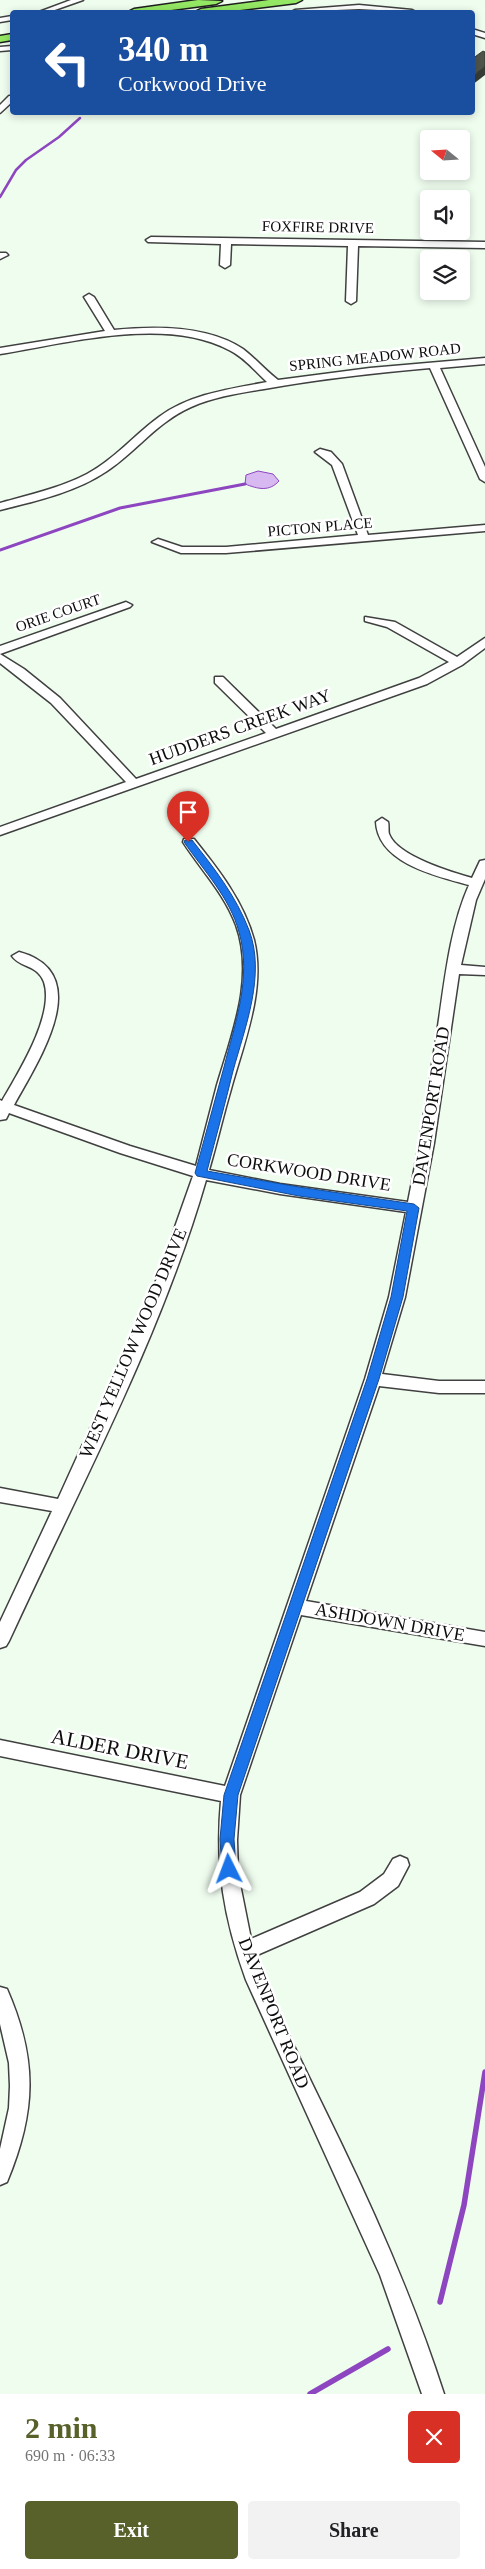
<!DOCTYPE html>
<html lang="en">
<head>
<meta charset="utf-8">
<style>
	body { margin:0; font-family:"Times New Roman",serif; background:#f2f2f2; color:#202124; height:100vh; display:flex; flex-direction:column; font-size:19px; white-space:nowrap }
	* { box-sizing:border-box; margin:0 }
	p { font-size:16px; color:#757577 }
	.icon { flex:none; width:28px; height:28px; fill:none; stroke:currentColor; stroke-width:2; stroke-linecap:round; stroke-linejoin:round }
	.map { position:relative; height:2394px; overflow:hidden }
	.sheet { display:flex; flex-direction:column; background:#fff; flex:1 }
	.sheet>* { flex:none }
	.guide { position:absolute; left:10px; top:10px; width:465px; height:105px; border-radius:5px; box-shadow:0 2px 8px #0003; background:#1a4fa0; color:#fff; overflow:hidden }
	.needle { width:32px; rotate:288deg }
	.fabs { position:absolute; left:420px; top:130px; display:grid; gap:10px }
	.fabs a { display:grid; place-items:center; width:50px; height:50px; border-radius:5px; background:#fff; box-shadow:0 2px 8px #0003; font-size:25px }
	.pin { position:absolute; display:grid; place-items:center; width:42px; height:42px; color:#fff; margin:-51px -21px; border-radius:50% 50% 50% 0; rotate:-45deg; box-shadow:0 0 5px #0007 }
	.pin .icon { rotate:45deg }
	.me { position:absolute; width:55px; margin:-28px; rotate:357deg; stroke-linejoin:round; filter:drop-shadow(0 0 4px #0008) }
	.turn { display:flex; align-items:center; gap:18px; height:105px; padding:0 25px; font-size:22px }
	.turn .icon { width:65px; height:65px; stroke-width:2.5 }
	.turn b { display:block; font-size:35px; line-height:42px }
	.round { display:grid; place-items:center; flex:none; width:52px; height:52px; border-radius:5px; background:#f2f2f2 }
	.head { display:flex; align-items:center; justify-content:space-between; height:85px; padding:0 25px }
	h1 { font-size:30px; font-weight:600; line-height:38px; color:#59612a }
	.button { display:flex; gap:10px; margin-top:auto; padding:10px 25px }
	.button a { flex:1; height:58px; border-radius:5px; background:#59612a; color:#fff; font-size:20px; font-weight:600; line-height:58px; text-align:center }
	.button a+a { background:#f2f2f2; color:#202124 }
	.map>svg:first-child { display:block }
	.water { fill:#d7b8f0; stroke:#8d46c0 }
	.lines { fill:none; stroke-linecap:round; stroke-linejoin:round }
	.stream-far2 { stroke:#8d46c0; stroke-width:2.5 }
	.stream-far1 { stroke:#8d46c0; stroke-width:3 }
	.stream { stroke:#8d46c0; stroke-width:5.5 }
	.minor-casing { stroke:#404040; stroke-width:3 }
	.highway-casing { stroke:#1e1e1e; stroke-width:3 }
	.minor { fill:#fff; fill-rule:evenodd }
	.highway { fill:#93e763; fill-rule:evenodd }
	.shaded-wall { fill:#373c34 }
	.building { fill:#4f554a; stroke:#373c34 }
	.route { fill:#1a73e8; stroke:#114b97 }
	.labels { text-anchor:middle; stroke-width:5; stroke-linejoin:round; paint-order:stroke }
	.far-street-label { font-size:15px; fill:#0d0d0d; stroke:#fff }
	.street-label { font-size:18px; fill:#0d0d0d; stroke:#fff }
	.near-street-label { font-size:21px; fill:#0d0d0d; stroke:#fff }
</style>
</head>
<body>
<div class="map">
<svg width="485" height="2394" viewBox="0 0 485 2394">
	<rect width="100%" height="100%" fill="#effdef"/>
	<path class="water" d="M258 471 273 474 279 481C269 492 258 489 245 484L246 475Z"/>
	<g class="lines">
		<path class="stream-far2" d="M0 197 16 170 26 160 59 137 80 118"/>
		<path class="stream-far1" d="M0 550 120 508 245 484"/>
		<g class="stream">
			<path d="M440 2302 464 2205 485 2072"/>
			<path d="M310 2394 388 2349"/>
		</g>
		<g class="minor-casing">
			<g id="minor">
				<path d="M71 0H83L49 12H39Z"/>
				<path d="M359 5 412 10 416 12 359 9 291 12 295 10Z"/>
				<path d="M12 16V20L0 22V18Z"/>
				<path d="M472 29 485 33V38L472 34Z"/>
				<path d="M12 46V50L0 51V47Z"/>
				<path d="M9 96H12V102L0 113V105Z"/>
				<path d="M151 237 485 242V248L358 246 356 301 351 304 346 301 348 246 231 244 230 265 225 268 220 265 221 244 148 242 146 240Z"/>
				<path d="M0 253H6L8 255 0 259Z"/>
				<path d="M89 294 94 297 114 330C154 326 207 325 243 349 255 358 265 370 278 380L370 368 485 358V364L440 368 485 467V482L480 479 430 368C374 373 319 379 264 389 240 393 214 397 191 407 157 422 136 452 107 471 76 492 36 501 0 510V503C29 495 60 488 87 474 115 459 134 435 159 417 190 394 230 389 267 382 255 371 244 357 229 350 166 316 68 343 0 354V348L105 331 84 297Z"/>
				<path d="M320 449 331 452 342 464 368 535 485 525V531L226 553H181L152 542 158 539 182 547H226L358 535 332 465 315 452Z"/>
				<path d="M126 602 132 605 130 607 0 654 24 669 60 698 136 779 266 733 215 683V677H223L276 729 419 678 449 662 387 627 365 621V617L395 622 457 657 485 638V648L462 665 427 684 0 835V827L126 782 51 703 0 663V646Z"/>
				<path d="M382 818 388 822C389 825 388 831 389 834 397 856 451 872 472 878L480 861 485 860V879L476 900 461 965 485 967V975L459 974 434 1143 405 1297 382 1374 439 1381H485V1393H439L379 1386 306 1601 485 1632V1646L301 1615 240 1795 237 1840 238 1874 251 1939 360 1892 384 1874 393 1859 400 1856 407 1859 409 1865 398 1886 374 1904 257 1955C278 2019 311 2080 340 2141 380 2224 416 2307 444 2394H422L380 2275 246 1980C224 1919 215 1867 221 1801L0 1756V1740L225 1786 365 1379 389 1297 406 1212 280 1194 206 1180C160 1340 78 1490 9 1641L6 1646 0 1648V1622L52 1511 0 1502V1488L58 1499 152 1292 193 1176 120 1153 9 1113 6 1119 0 1120V1100L2 1101C18 1073 55 1015 44 982 37 964 20 968 12 956L19 952C97 973 38 1061 14 1105L130 1146 196 1166C203 1139 210 1112 217 1085 232 1034 255 978 236 925 224 893 201 870 183 842L184 839H194C218 869 244 902 254 940 266 989 244 1042 231 1089 223 1116 217 1143 209 1170L280 1184 408 1202C420 1143 429 1085 438 1026 445 979 450 928 469 885 436 876 378 863 376 822Z"/>
				<path d="M0 1987 7 1989C38 2060 36 2112 7 2182L0 2185V2149L9 2108 10 2086 9 2063 0 2024Z"/>
			</g>
		</g>
		<g class="highway-casing">
			<g id="highway">
				<path d="M198 0 222 1 216 4 156 12H128L134 9Z"/>
				<path d="M269 0H302L296 3 224 12H195L201 9Z"/>
				<path d="M12 34V40L0 42V36Z"/>
			</g>
		</g>
		<use href="#minor" class="minor"/>
		<use href="#highway" class="highway"/>
	</g>
	<path class="shaded-wall" d="M485 66V75L472 85V77Z"/>
	<path class="building" d="M483 51 485 52V66L472 77V59Z"/>
	<path class="route" d="M185 840H192C214 868 236 896 249 930 266 975 245 1027 233 1071 225 1104 216 1137 207 1171L299 1187 414 1204 419 1208 403 1297 379 1379 238 1795 234 1839 236 1869 234 1874 229 1876 224 1874 222 1869 220 1839 224 1795 367 1379 391 1297 407 1211 299 1196 197 1176 195 1173C205 1138 214 1102 224 1067 235 1023 252 978 239 932 230 898 204 871 184 842Z"/>
	<g class="labels">
		<g class="far-street-label">
			<text transform="translate(318 227) rotate(1)" y="5">FOXFIRE DRIVE</text>
			<text transform="translate(375 357) rotate(-6)" y="5">SPRING MEADOW ROAD</text>
			<text transform="translate(320 527) rotate(-5)" y="5">PICTON PLACE</text>
			<text transform="translate(58 613) rotate(-19)" y="5">ORIE COURT</text>
		</g>
		<g class="street-label">
			<text transform="translate(240 727) rotate(-20)" y="6">HUDDERS CREEK WAY</text>
			<text transform="translate(431 1106) rotate(-81)" y="6">DAVENPORT ROAD</text>
			<text transform="translate(309 1172) rotate(9)" y="6">CORKWOOD DRIVE</text>
			<text transform="translate(133 1343) rotate(-67)" y="6">WEST YELLOW WOOD DRIVE</text>
			<text transform="translate(390 1622) rotate(10)" y="6">ASHDOWN DRIVE</text>
			<text transform="translate(274 2013) rotate(68)" y="6">DAVENPORT ROAD</text>
		</g>
		<g class="near-street-label">
			<text transform="translate(120 1749) rotate(11)" y="7">ALDER DRIVE</text>
		</g>
	</g>
</svg>
<div class="fabs">
<a><svg class="needle" viewBox="-14 -14 28 28"><path d="M0-13l5 13h-10z" fill="#e53935"/><path d="M0 13l5-13h-10z" fill="#757577"/></svg></a>
<a><svg class="icon" aria-label="sound" viewBox="0 0 24 24"><path d="M4 9h4l5-4v14l-5-4H4zM17 9q2 3 0 6"/></svg></a>
<a><svg class="icon" aria-label="layers" viewBox="0 0 24 24"><path d="M12 4l9 5-9 5-9-5zM3 14l9 5 9-5"/></svg></a>
</div>
<div class="pin" style="left:188px;top:842px;background:#d93025"><svg class="icon" aria-label="arrive" viewBox="0 0 24 24"><path d="M6 21V4h12l-3 4 3 4H6"/></svg></div>
<svg class="me" style="left:229px;top:1869px" viewBox="-20 -20 40 40"><path d="M0-17L14 15 0 8-14 15z" fill="#1a73e8" stroke="#fff" stroke-width="4"/></svg>
<div class="guide">
<div class="turn"><svg class="icon" aria-label="left" viewBox="0 0 24 24"><path d="M17 20v-9H6M10 6l-5 5 5 5"/></svg><div><b>340 m</b>Corkwood Drive</div></div>
</div>
</div>
<section class="sheet">
<div class="head"><div><h1>2 min</h1><p>690 m · 06:33</p></div><a class="round" style="background:#d93025;color:#fff"><svg class="icon" aria-label="close" viewBox="0 0 24 24"><path d="M6 6l12 12M18 6L6 18"/></svg></a></div>
<div class="button"><a>Exit</a><a>Share</a></div>
</section>
</body>
</html>
